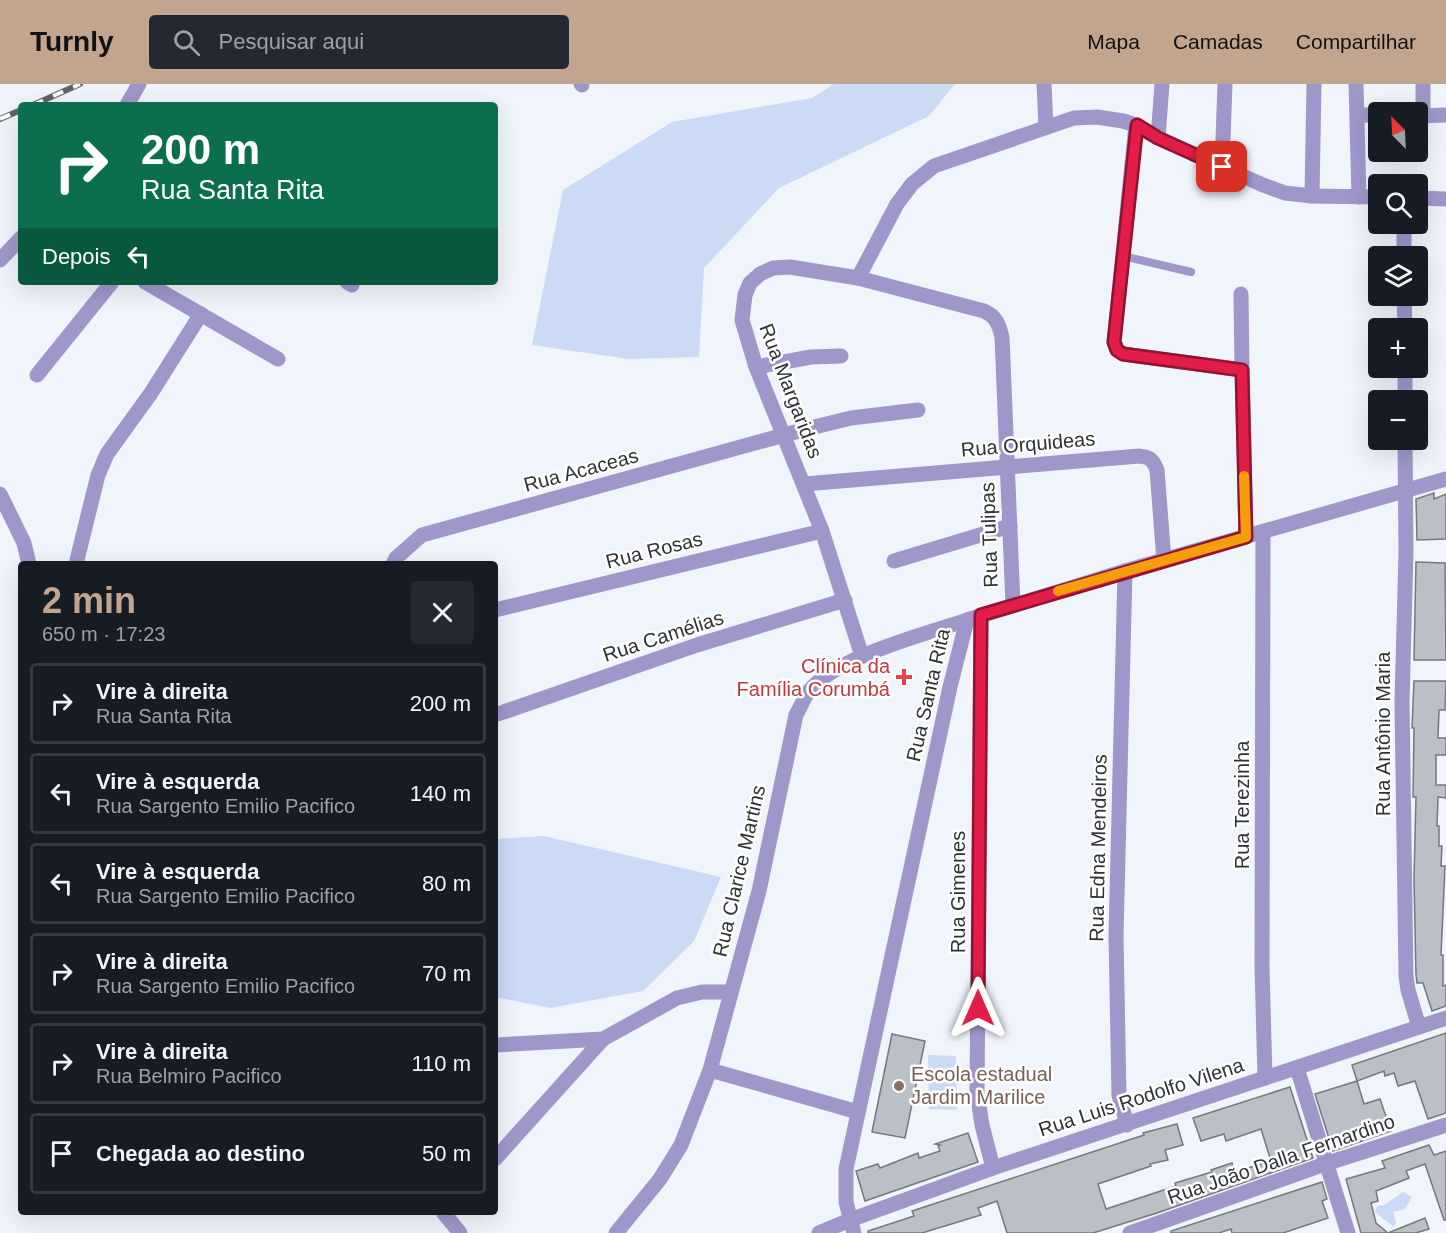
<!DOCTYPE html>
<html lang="pt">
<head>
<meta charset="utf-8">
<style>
	body { margin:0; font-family:Arial,sans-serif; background:#242831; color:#f1f3f6; height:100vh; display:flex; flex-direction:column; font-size:22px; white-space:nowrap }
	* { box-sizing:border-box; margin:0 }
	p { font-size:20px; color:#9ea1a6 }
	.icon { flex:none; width:33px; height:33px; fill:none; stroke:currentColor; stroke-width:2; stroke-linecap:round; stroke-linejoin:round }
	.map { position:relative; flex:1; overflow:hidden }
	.details { position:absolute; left:18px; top:477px; width:480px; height:654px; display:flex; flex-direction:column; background:#171b24; border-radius:6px; box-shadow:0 6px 24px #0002 }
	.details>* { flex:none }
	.hud { position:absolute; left:18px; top:18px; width:480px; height:183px; border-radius:6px; box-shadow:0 6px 24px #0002; background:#0b6e4f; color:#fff; overflow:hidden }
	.needle { width:39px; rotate:336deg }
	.fabs { position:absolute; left:1368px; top:18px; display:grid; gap:12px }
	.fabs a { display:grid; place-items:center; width:60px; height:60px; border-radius:6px; background:#171b24; box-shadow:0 6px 24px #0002; font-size:30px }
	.pin { position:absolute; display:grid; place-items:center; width:51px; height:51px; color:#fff; margin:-26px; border-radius:12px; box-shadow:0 3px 9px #0006 }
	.me { position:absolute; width:66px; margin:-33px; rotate:0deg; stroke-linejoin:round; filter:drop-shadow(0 0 4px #0008) }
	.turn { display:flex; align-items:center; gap:21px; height:126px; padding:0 24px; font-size:27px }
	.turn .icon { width:78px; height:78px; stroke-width:2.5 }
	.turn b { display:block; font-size:42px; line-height:51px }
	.then { display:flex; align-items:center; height:57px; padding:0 24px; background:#0003; gap:12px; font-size:22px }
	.round { display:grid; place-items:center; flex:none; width:63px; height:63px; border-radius:6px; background:#242831 }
	.summary { display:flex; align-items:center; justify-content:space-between; height:102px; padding:0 24px }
	h1 { font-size:36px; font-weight:700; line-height:45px; color:#c1a58e }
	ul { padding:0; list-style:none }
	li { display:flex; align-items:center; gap:18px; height:81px; margin:0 12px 9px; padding:0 12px; border:3px solid #363941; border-radius:6px }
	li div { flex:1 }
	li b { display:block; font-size:22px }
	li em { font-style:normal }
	header { display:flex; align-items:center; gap:36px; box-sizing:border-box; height:84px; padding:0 30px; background:#c1a58e; color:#111 }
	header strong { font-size:28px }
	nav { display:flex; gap:33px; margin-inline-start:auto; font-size:21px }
	.search { width:420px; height:54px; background:#242831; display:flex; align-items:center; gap:15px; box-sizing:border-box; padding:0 21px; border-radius:6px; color:#9ea1a6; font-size:22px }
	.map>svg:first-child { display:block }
	.green { fill:#cbdaf5 }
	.building { fill:#bbbfc6; stroke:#75787f; stroke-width:1.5 }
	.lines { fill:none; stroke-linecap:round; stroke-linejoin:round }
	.lane { stroke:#9f97ca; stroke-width:8 }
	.street { stroke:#9f97ca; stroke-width:15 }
	.rail-casing { stroke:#626468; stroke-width:6 }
	.rail { stroke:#fff; stroke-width:4; stroke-dasharray:11; stroke-linecap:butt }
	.route-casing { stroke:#92132f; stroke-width:15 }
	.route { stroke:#e11d48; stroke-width:10 }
	.slow { stroke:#f59e0b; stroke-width:10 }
	.health-dot { fill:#e0444e; stroke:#fff; stroke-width:2 }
	.education-dot { fill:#8d6e63; stroke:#fff; stroke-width:2 }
	.labels { text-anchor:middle; stroke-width:5; stroke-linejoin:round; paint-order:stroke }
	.street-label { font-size:20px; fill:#2f3134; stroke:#fff }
	.health-label { font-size:20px; fill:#be3a42; stroke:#fff; text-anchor:end }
	.education-label { font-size:20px; fill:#785e54; stroke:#fff; text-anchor:start }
</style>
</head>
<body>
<header>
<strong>Turnly</strong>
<div class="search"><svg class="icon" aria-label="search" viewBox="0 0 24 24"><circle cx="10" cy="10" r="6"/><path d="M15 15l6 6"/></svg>Pesquisar aqui</div>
<nav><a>Mapa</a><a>Camadas</a><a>Compartilhar</a></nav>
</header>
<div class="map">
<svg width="1446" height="1149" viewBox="0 0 1446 1149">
	<rect width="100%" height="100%" fill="#f0f4fb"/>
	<g class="green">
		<path d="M834 0H955L929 32 779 104 704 184 699 273 629 275 532 261 563 106 672 38 812 14Z"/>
		<path d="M544 752 721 793 694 857 643 907 550 924 495 913V755Z"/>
		<path d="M928 971 956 972 957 1026 929 1025Z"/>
		<path d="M1403 1108 1412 1113 1405 1125 1393 1128 1396 1138 1394 1143 1375 1128 1377 1122 1384 1121Z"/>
	</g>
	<g class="building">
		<path d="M1434 409V415L1446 410V455L1417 456 1416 415Z"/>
		<path d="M1416 478 1445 479 1446 576H1414Z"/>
		<path d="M1414 597H1446L1445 626H1439L1438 654H1446V671H1436V701H1446V714L1438 713 1437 742H1439V762H1442L1441 782H1445L1441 871H1443V902L1446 901V922L1432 927 1423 899H1417L1416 891 1414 795 1416 713H1413L1414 644H1412Z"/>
		<path d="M1446 949V1029L1428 1035 1415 997 1398 1002 1394 989 1385 992 1384 987 1357 997 1352 981Z"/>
		<path d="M892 950 925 957 905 1054 872 1048Z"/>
		<path d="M1357 997 1364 1020 1380 1015 1391 1047 1333 1067 1315 1010Z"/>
		<path d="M1290 1003 1313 1074 1157 1129 1093 1149H1007L997 1117 978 1124 981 1131 922 1149H868V1147L914 1132 912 1127 1144 1051 1143 1049 1177 1040 1183 1061 1165 1066 1168 1076 1150 1080 1151 1082 1098 1100 1106 1125 1176 1102 1175 1099 1212 1088 1211 1086 1232 1079 1235 1088 1271 1077 1261 1045 1226 1057 1224 1050 1201 1057 1193 1034Z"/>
		<path d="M968 1049 978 1078 865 1117 856 1087 878 1080 880 1084 918 1069 919 1074 940 1067 938 1062 940 1061 935 1060Z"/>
		<path d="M1429 1061 1434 1071 1446 1067V1136H1444L1425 1080 1406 1087 1409 1094 1376 1107 1378 1117 1371 1119 1376 1139 1388 1149H1361L1346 1095 1385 1084 1382 1077Z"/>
		<path d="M1322 1098 1327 1115 1322 1117 1328 1134 1283 1149H1232L1231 1145 1219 1149H1171V1147Z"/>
		<path d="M1425 1134 1429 1145 1416 1149H1388Z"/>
	</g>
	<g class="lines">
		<path class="lane" d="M1123 172 1191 188"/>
		<g class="street">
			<path d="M581 0 582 1"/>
			<path d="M1044 0 1046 43"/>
			<path d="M1356 0 1359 113"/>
			<path d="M127 21 139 0"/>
			<path d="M1358 31H1378"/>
			<path d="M1418 32 1446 31"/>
			<path d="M1423 32V0"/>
			<path d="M1136 41 1114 258 1117 266 1123 270 1242 286 1246 453"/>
			<path d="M1158 54 1162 0"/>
			<path d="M1222 83 1225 0"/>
			<path d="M1312 112 1314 0"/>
			<path d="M1418 114 1446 115"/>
			<path d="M1404 140V172"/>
			<path d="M0 176 21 154"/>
			<path d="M858 194 897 120 912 100 934 82 1074 34 1097 33 1123 37 1136 41 1158 54 1263 101 1285 109 1312 112 1378 113"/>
			<path d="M145 198 278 275"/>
			<path d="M347 198 352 201"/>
			<path d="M1241 210 1242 286"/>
			<path d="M1404 212 1405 244"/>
			<path d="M756 283 811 273 841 272"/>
			<path d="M1405 284V316"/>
			<path d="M37 291 112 198"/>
			<path d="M1405 356 1406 468 1402 618 1406 892 1408 906 1419 943"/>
			<path d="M804 400 1139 372C1150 373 1153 376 1157 386L1164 477"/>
			<path d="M0 410 24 459 29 480"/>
			<path d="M1263 448 1262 883 1265 994"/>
			<path d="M894 477 1010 442"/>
			<path d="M76 480 98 391 107 370 151 309 201 230"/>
			<path d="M393 480 396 474 422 451 806 345 851 334 918 326"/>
			<path d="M1125 487 1116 852 1119 1011 1127 1041"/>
			<path d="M495 526 822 447"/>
			<path d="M981 531 977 1008 982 1041 993 1084"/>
			<path d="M862 572 822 447 756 283 742 236 745 211 750 199 760 190 773 184 790 183 858 194 984 227C996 232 999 241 1002 253L1013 521"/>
			<path d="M495 631 697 561 845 516"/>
			<path d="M495 961 603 955 677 914 702 908H730"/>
			<path d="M1297 984 1348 1149"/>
			<path d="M710 986 858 1028"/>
			<path d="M495 1075 603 955"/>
			<path d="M443 1128 460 1149"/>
			<path d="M616 1149 660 1095 681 1061 710 986 759 807 796 631C800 624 804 614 809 607 838 572 923 551 967 536"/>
			<path d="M819 1149 850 1136 993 1084 1446 934"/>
			<path d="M854 1149 846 1118V1085L950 603 967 536 1125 487 1446 395"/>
			<path d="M1130 1149 1325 1080 1446 1041"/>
		</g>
		<g class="rail-casing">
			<g id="rail">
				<path d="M33 21 80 0"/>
				<path d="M0 35 21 26"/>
			</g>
		</g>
		<use href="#rail" class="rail"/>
	</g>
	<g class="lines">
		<g class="route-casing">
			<path id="route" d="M978 924 981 531 1246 453 1242 286 1123 270 1117 266 1114 258 1137 41 1158 54 1222 83"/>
		</g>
		<use href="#route" class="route"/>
		<path class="slow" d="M1058 507 1246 453 1244 392"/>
	</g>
	<path class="health-dot" d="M901 584h6v6h6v6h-6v6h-6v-6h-6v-6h6z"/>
	<circle class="education-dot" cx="899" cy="1002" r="6"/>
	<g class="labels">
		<g class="street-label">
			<text transform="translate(791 307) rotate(69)" y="7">Rua Margaridas</text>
			<text transform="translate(1028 360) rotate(-5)" y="7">Rua Orquideas</text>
			<text transform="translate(581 386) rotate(-15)" y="7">Rua Acaceas</text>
			<text transform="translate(989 451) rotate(-92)" y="7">Rua Tulipas</text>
			<text transform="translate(654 466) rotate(-14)" y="7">Rua Rosas</text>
			<text transform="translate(663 552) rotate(-18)" y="7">Rua Camélias</text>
			<text transform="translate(928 611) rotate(-77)" y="7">Rua Santa Rita</text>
			<text transform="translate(1383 650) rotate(-90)" y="7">Rua Antônio Maria</text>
			<text transform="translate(1242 721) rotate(-90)" y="7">Rua Terezinha</text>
			<text transform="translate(1098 764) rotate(-89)" y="7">Rua Edna Mendeiros</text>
			<text transform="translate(739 787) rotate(-77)" y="7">Rua Clarice Martins</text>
			<text transform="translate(958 808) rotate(-90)" y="7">Rua Gimenes</text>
			<text transform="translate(1141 1013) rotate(-18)" y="7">Rua Luis Rodolfo Vilena</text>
			<text transform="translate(1281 1075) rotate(-19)" y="7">Rua João Dalla Fernardino</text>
		</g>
		<g class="health-label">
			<text x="890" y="589">Clínica da<tspan x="890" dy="23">Família Corumbá</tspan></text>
		</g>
		<g class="education-label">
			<text x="911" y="997">Escola estadual<tspan x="911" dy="23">Jardim Marilice</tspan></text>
		</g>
	</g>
</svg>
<div class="fabs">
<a><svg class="needle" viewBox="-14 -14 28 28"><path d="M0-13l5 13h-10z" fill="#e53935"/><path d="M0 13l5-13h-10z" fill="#9ea1a6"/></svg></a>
<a><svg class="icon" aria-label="search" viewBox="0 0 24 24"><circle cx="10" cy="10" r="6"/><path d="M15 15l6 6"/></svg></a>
<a><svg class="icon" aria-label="layers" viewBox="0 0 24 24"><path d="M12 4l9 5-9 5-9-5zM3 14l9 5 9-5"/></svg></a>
<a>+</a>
<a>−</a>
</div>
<div class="pin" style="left:1222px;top:83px;background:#d93025"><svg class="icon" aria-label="arrive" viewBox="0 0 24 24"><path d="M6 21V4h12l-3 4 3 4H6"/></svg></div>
<svg class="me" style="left:978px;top:924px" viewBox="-20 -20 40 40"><path d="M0-17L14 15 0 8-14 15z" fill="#e11d48" stroke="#fff" stroke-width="4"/></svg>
<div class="hud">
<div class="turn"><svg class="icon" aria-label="right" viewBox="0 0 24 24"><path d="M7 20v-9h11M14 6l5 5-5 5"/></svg><div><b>200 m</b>Rua Santa Rita</div></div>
<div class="then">Depois<svg class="icon" aria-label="left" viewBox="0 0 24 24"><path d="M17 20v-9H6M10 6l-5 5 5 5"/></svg></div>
</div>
<section class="details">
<div class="summary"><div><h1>2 min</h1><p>650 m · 17:23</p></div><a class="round"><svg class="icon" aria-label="close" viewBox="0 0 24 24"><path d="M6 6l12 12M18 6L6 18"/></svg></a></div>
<ul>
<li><svg class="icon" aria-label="right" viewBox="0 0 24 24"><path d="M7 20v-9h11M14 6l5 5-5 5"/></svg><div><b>Vire à direita</b><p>Rua Santa Rita</p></div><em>200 m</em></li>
<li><svg class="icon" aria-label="left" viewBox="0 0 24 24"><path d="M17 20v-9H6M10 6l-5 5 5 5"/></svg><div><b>Vire à esquerda</b><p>Rua Sargento Emilio Pacifico</p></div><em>140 m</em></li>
<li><svg class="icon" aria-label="left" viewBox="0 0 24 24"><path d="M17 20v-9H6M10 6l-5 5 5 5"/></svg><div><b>Vire à esquerda</b><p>Rua Sargento Emilio Pacifico</p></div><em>80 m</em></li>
<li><svg class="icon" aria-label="right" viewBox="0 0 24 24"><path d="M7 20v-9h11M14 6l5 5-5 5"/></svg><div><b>Vire à direita</b><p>Rua Sargento Emilio Pacifico</p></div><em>70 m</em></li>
<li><svg class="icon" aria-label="right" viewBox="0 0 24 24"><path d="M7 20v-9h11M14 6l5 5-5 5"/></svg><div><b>Vire à direita</b><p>Rua Belmiro Pacifico</p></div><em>110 m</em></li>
<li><svg class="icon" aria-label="arrive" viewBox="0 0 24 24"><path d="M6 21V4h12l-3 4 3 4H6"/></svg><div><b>Chegada ao destino</b></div><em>50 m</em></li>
</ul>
</section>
</div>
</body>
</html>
